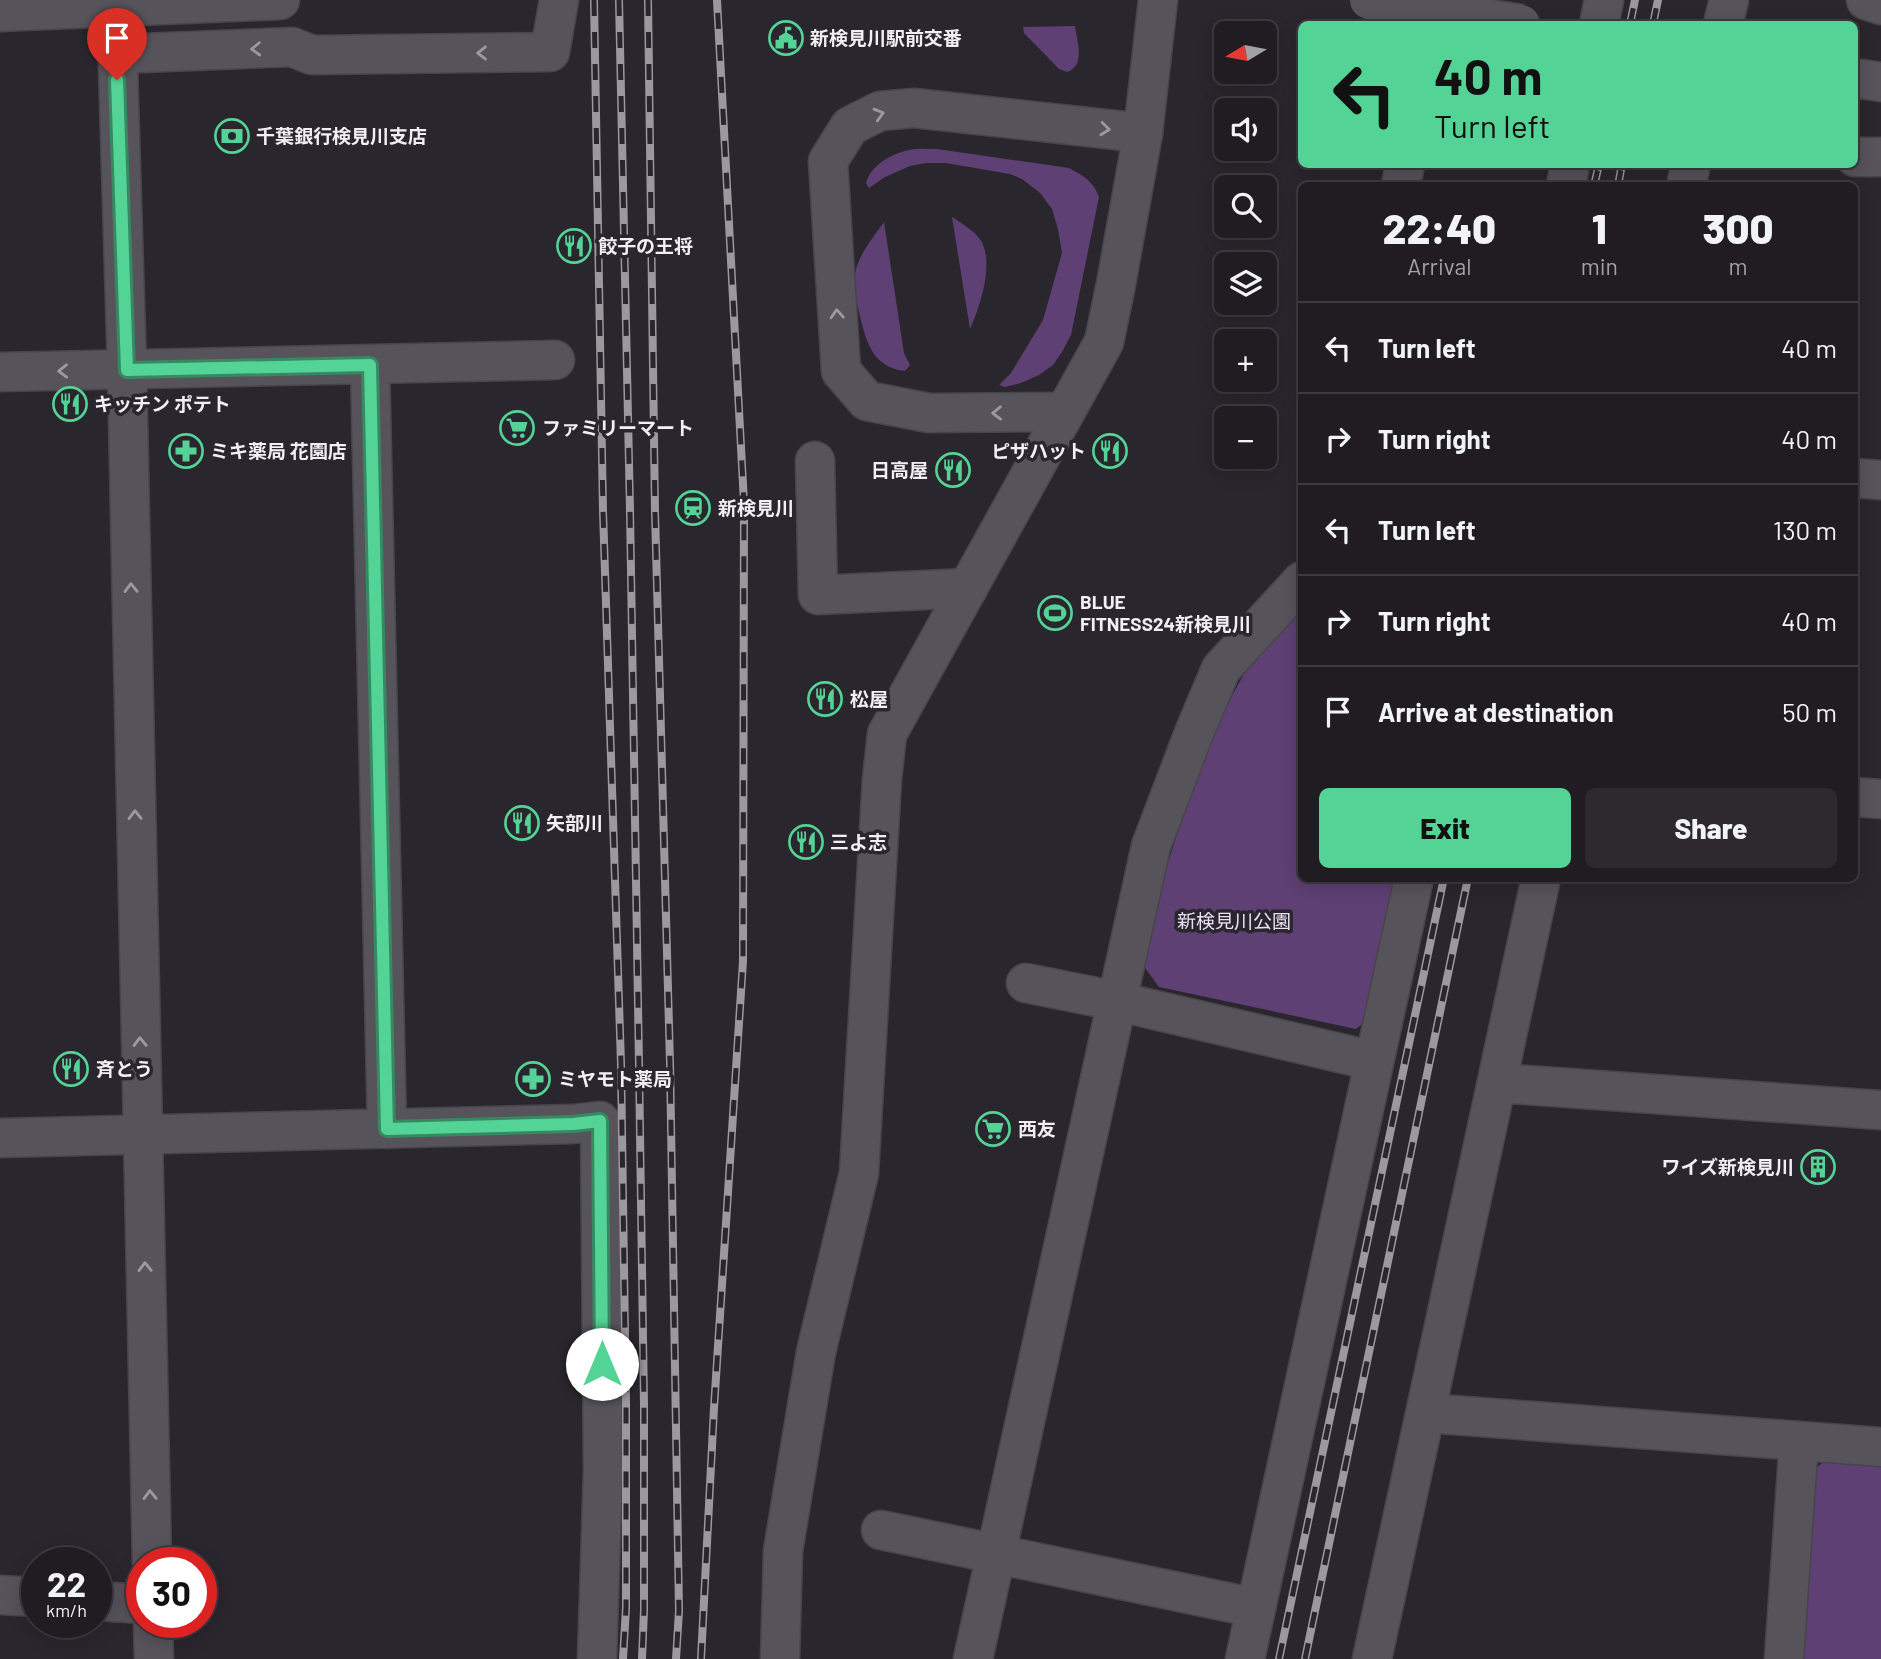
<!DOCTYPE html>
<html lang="en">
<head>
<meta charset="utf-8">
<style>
	body { margin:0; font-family:Barlow,"Noto Sans JP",sans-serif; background:#2d292f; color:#f1f3f6; height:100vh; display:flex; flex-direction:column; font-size:26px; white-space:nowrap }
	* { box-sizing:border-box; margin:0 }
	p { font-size:23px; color:#a2a1a5 }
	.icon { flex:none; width:38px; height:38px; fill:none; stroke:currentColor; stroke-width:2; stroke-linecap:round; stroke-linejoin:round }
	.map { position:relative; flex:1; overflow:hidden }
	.drawer { position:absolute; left:1298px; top:182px; width:560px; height:700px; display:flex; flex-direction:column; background:#201c22; border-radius:10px; box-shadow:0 4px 18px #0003,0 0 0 2px #3d3a40 }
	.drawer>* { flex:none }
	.guide { position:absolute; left:1298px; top:21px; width:560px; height:147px; border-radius:10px; box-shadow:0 4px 18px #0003,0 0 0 2px #3d3a40; background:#54d396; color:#111; overflow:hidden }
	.needle { width:46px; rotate:260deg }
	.buttons { position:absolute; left:1214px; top:21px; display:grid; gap:14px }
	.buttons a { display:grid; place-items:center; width:63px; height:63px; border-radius:10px; background:#201c22; box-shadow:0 4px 18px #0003,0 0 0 2px #3d3a40; font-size:35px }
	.speed { position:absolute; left:21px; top:1547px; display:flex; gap:14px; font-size:35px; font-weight:700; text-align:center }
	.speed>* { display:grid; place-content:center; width:91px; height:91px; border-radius:50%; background:#201c22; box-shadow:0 4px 18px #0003,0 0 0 2px #3d3a40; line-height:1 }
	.speed small { font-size:18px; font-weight:400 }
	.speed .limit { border:10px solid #d22; background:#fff; color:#111 }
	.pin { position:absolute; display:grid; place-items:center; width:60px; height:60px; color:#fff; margin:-72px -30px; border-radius:50% 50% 50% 0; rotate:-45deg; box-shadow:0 0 7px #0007 }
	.pin .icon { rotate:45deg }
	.me { position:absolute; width:77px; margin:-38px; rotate:0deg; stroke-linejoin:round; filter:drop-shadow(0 0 5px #0008) }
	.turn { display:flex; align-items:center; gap:24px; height:147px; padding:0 21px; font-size:32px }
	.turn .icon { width:91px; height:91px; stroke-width:2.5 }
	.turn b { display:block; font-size:49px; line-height:60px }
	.eta { display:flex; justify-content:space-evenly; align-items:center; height:119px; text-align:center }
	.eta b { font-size:42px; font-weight:800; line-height:49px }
	.action { display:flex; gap:14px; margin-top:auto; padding:14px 21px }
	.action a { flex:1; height:80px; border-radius:10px; background:#54d396; color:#111; font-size:28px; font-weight:800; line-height:80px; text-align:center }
	.action a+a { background:#2d292f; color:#f1f3f6 }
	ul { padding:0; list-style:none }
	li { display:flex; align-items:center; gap:21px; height:91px; padding:0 21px; border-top:2px solid #3d3a40 }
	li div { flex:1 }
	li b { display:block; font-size:26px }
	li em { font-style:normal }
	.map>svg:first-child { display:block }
	.green { fill:#5e4074 }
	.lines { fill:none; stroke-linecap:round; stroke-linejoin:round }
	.minor-casing { stroke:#48454a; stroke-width:41 }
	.minor { stroke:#57535b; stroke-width:38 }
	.rail-casing { stroke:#9c999e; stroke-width:8 }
	.rail { stroke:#2a262d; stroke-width:5; stroke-dasharray:16; stroke-linecap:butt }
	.minor-bridge-casing { stroke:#48454a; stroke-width:41; stroke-linecap:butt }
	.minor-bridge { stroke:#57535b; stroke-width:38 }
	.oneway { stroke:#9c999f }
	.route-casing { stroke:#378962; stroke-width:18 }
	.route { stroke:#54d396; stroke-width:12 }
	.labels { text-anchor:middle; stroke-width:7; stroke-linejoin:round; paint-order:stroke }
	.poi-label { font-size:19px; font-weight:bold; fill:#f1eff3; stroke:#2a262d; text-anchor:start }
	.park-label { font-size:19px; fill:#eadff4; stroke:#2a262d }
</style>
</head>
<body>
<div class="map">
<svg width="1881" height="1659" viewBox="0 0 1881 1659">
	<rect width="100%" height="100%" fill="#2a262d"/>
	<g class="green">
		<path d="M1075 26C1077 41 1086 66 1067 72L1059 69 1024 33 1023 27Z"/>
		<path d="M937 149 1069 168C1084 176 1093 181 1099 197L1071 335 1062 352 1053 365 1039 375 1021 383 1005 387 999 385 1011 373 1043 320 1062 253 1058 229 1052 209 1040 193 1022 179 1010 174 946 163H926L910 166 885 177 869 188 866 183C871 165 891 154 909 150 917 148 928 149 937 149Z"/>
		<path d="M952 217C961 223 972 229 979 238 996 259 980 307 970 329Z"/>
		<path d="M884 222 904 353 910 365 905 371C871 367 866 340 859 312 856 300 853 287 855 274 858 255 873 238 884 222Z"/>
		<path d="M1302 608V878L1400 879 1371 1016 1356 1029 1159 987 1143 965 1162 881 1208 739 1244 674Z"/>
		<path d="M1824 1461 1881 1466V1659H1797L1809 1475Z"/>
	</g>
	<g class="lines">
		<g class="minor-casing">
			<g id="minor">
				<path d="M116 0 127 370 152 1563"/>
				<path d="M1866 0 1881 5"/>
				<path d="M0 12 280 0"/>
				<path d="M1599 24 1604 0"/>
				<path d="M1723 24 1729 0"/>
				<path d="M116 54 292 47 312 55 550 52 559 0"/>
				<path d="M1855 78 1881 82"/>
				<path d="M1855 157H1881"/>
				<path d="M1401 186 1405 164"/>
				<path d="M1566 186 1570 164"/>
				<path d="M1686 186 1691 164"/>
				<path d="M370 365 387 1129"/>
				<path d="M0 372 555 360"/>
				<path d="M1065 412 929 413 867 401 841 371 828 161 850 126 880 111 914 108 1143 133"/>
				<path d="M815 461 818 595 968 588"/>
				<path d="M1855 478 1881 480"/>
				<path d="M1855 797 1881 799"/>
				<path d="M1026 983 1116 1001 1374 1061"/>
				<path d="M1497 1083 1881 1110"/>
				<path d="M0 1138 573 1124 600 1121 603 1471 597 1659"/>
				<path d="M1426 1413 1881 1447"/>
				<path d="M881 1530 1256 1608"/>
				<path d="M0 1595 37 1597"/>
				<path d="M96 1601 142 1604"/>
				<path d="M153 1622 154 1659"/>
				<path d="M780 1659 783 1551 816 1352 859 1173 882 779 887 734 1104 342 1116 284 1143 133 1158 0"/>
				<path d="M973 1659 1151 846 1194 733 1221 669 1302 581"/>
				<path d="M1245 1659 1414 878"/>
				<path d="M1372 1659 1541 878"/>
				<path d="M1784 1659 1799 1441"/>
			</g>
		</g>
		<use href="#minor" class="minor"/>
		<g class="rail-casing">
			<g id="rail">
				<path d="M594 0 603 511 621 1064 626 1403V1608L623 1659"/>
				<path d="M619 0 630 510 639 1065 644 1405V1610L642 1659"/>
				<path d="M648 0 655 512 670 1063 679 1611 676 1659"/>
				<path d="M1630 24 1635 0"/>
				<path d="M1653 24 1658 0"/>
				<path d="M1594 186 1599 164"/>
				<path d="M1618 186 1622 164"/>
				<path d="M701 1659 714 1408 743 961 744 503 717 0"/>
				<path d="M1279 1659 1444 878"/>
				<path d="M1305 1659 1468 878"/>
			</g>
		</g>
		<use href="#rail" class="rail"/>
		<g class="minor-bridge-casing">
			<path id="minor-bridge" d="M1369 0 1521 24"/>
		</g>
		<use href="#minor-bridge" class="minor-bridge"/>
	</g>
	<defs><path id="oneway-chevron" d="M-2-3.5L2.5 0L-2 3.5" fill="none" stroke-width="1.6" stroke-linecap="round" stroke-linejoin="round" transform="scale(1.75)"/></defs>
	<g class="oneway">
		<use href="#oneway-chevron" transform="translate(256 49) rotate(178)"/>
		<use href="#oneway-chevron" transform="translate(482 53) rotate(179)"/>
		<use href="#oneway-chevron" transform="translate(879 114) rotate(-16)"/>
		<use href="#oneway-chevron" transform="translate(1105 129) rotate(6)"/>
		<use href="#oneway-chevron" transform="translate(837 314) rotate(-93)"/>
		<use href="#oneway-chevron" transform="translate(63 371) rotate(179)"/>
		<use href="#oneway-chevron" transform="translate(997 413) rotate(179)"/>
		<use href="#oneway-chevron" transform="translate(131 588) rotate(-91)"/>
		<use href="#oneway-chevron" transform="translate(135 815) rotate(-91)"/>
		<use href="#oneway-chevron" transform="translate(140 1042) rotate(-91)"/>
		<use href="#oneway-chevron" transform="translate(145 1267) rotate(-91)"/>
		<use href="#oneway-chevron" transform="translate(150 1495) rotate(-91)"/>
	</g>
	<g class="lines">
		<g class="route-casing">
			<path id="route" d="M117 80 127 370 370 365 387 1129 573 1124 600 1121 602 1364"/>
		</g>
		<use href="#route" class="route"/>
	</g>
	<defs>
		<g id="civic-ring" transform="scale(1.75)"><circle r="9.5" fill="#2a262d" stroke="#54d396" stroke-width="1.5"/><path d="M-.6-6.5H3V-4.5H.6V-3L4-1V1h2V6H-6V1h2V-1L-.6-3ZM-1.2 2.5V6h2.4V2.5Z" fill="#54d396"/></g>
		<g id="bank-ring" transform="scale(1.75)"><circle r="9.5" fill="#2a262d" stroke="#54d396" stroke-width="1.5"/><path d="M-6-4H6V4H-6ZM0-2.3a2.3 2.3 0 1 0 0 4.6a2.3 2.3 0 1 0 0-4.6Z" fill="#54d396"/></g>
		<g id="restaurant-ring" transform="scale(1.75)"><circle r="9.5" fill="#2a262d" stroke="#54d396" stroke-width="1.5"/><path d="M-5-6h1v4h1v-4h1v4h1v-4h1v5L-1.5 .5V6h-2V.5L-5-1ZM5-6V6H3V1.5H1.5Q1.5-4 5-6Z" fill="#54d396"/></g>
		<g id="supermarket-ring" transform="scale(1.75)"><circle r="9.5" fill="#2a262d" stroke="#54d396" stroke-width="1.5"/><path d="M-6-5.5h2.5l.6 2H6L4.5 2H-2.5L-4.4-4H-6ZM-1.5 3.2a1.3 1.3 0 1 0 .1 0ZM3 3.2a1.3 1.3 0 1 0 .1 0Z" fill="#54d396"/></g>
		<g id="pharmacy-ring" transform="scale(1.75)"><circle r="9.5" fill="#2a262d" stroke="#54d396" stroke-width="1.5"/><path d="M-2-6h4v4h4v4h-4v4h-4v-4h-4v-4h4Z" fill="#54d396"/></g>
		<g id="station-ring" transform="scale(1.75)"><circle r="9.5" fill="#2a262d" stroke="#54d396" stroke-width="1.5"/><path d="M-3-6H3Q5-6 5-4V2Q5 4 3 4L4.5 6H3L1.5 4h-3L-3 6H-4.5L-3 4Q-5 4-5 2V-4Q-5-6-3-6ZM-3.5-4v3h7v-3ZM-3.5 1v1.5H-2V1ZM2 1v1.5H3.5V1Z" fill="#54d396"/></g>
		<g id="stadium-ring" transform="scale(1.75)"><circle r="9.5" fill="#2a262d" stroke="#54d396" stroke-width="1.5"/><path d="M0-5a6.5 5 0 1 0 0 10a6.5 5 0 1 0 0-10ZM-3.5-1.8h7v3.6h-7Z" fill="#54d396"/></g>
		<g id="building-ring" transform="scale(1.75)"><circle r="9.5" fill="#2a262d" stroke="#54d396" stroke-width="1.5"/><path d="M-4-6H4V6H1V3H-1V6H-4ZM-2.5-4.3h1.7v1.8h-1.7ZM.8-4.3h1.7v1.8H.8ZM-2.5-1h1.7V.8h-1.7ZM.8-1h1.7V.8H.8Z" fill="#54d396"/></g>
	</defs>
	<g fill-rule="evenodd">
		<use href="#civic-ring" x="786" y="38"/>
		<use href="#bank-ring" x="232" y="136"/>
		<use href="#restaurant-ring" x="574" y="246"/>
		<use href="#restaurant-ring" x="70" y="404"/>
		<use href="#supermarket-ring" x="517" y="428"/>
		<use href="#pharmacy-ring" x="186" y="451"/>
		<use href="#restaurant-ring" x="1110" y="451"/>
		<use href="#restaurant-ring" x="953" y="470"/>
		<use href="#station-ring" x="693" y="508"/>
		<use href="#stadium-ring" x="1055" y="613"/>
		<use href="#restaurant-ring" x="825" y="699"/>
		<use href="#restaurant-ring" x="522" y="823"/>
		<use href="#restaurant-ring" x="806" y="842"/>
		<use href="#restaurant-ring" x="71" y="1069"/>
		<use href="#pharmacy-ring" x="533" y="1079"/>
		<use href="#supermarket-ring" x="993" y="1129"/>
		<use href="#building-ring" x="1818" y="1167"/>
	</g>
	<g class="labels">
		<g class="poi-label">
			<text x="810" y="45">新検見川駅前交番</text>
			<text x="256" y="143">千葉銀行検見川支店</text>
			<text x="598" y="253">餃子の王将</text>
			<text x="94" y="411">キッチン ポテト</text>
			<text x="542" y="435">ファミリーマート</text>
			<text x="210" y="458">ミキ薬局 花園店</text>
			<text x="1086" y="458" text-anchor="end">ピザハット</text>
			<text x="928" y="477" text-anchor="end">日高屋</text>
			<text x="718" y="515">新検見川</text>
			<text x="1080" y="609">BLUE<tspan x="1080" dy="22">FITNESS24新検見川</tspan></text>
			<text x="850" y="706">松屋</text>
			<text x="546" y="830">矢部川</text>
			<text x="830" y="849">三よ志</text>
			<text x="96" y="1076">斉とう</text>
			<text x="558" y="1086">ミヤモト薬局</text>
			<text x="1018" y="1136">西友</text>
			<text x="1794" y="1174" text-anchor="end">ワイズ新検見川</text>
		</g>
		<g class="park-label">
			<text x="1234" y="928">新検見川公園</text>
		</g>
	</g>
</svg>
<div class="buttons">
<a><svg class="needle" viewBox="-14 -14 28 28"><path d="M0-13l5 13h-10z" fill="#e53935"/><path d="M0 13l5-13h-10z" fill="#a2a1a5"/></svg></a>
<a><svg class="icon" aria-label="sound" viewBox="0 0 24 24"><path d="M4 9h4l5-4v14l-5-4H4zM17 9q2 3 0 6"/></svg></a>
<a><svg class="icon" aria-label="search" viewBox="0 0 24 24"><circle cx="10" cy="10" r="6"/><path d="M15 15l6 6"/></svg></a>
<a><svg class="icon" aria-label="layers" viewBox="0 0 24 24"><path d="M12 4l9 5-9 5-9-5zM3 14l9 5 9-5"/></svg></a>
<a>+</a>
<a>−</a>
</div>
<div class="speed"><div>22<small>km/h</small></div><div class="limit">30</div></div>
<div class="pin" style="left:117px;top:80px;background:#d93025"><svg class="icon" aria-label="arrive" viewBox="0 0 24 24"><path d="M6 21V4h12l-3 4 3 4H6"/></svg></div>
<svg class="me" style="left:602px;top:1364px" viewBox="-20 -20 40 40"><circle r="19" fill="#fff"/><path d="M0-13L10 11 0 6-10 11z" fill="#54d396"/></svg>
<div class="guide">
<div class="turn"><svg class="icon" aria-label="left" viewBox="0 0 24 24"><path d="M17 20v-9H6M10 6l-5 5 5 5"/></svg><div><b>40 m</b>Turn left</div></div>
</div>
<section class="drawer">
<div class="eta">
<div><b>22:40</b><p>Arrival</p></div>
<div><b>1</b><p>min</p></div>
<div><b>300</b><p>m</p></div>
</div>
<ul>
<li><svg class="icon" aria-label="left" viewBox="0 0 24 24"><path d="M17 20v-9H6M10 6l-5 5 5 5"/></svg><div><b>Turn left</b></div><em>40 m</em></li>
<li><svg class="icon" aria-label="right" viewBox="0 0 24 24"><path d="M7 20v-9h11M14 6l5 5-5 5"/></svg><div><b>Turn right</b></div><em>40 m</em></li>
<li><svg class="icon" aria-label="left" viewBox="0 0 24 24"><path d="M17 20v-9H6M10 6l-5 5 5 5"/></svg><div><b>Turn left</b></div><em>130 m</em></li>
<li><svg class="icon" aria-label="right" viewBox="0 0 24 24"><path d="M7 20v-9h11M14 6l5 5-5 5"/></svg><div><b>Turn right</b></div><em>40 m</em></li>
<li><svg class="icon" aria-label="arrive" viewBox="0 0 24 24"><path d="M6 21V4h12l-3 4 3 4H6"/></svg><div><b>Arrive at destination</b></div><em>50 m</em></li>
</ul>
<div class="action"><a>Exit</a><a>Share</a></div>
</section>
</div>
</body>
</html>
